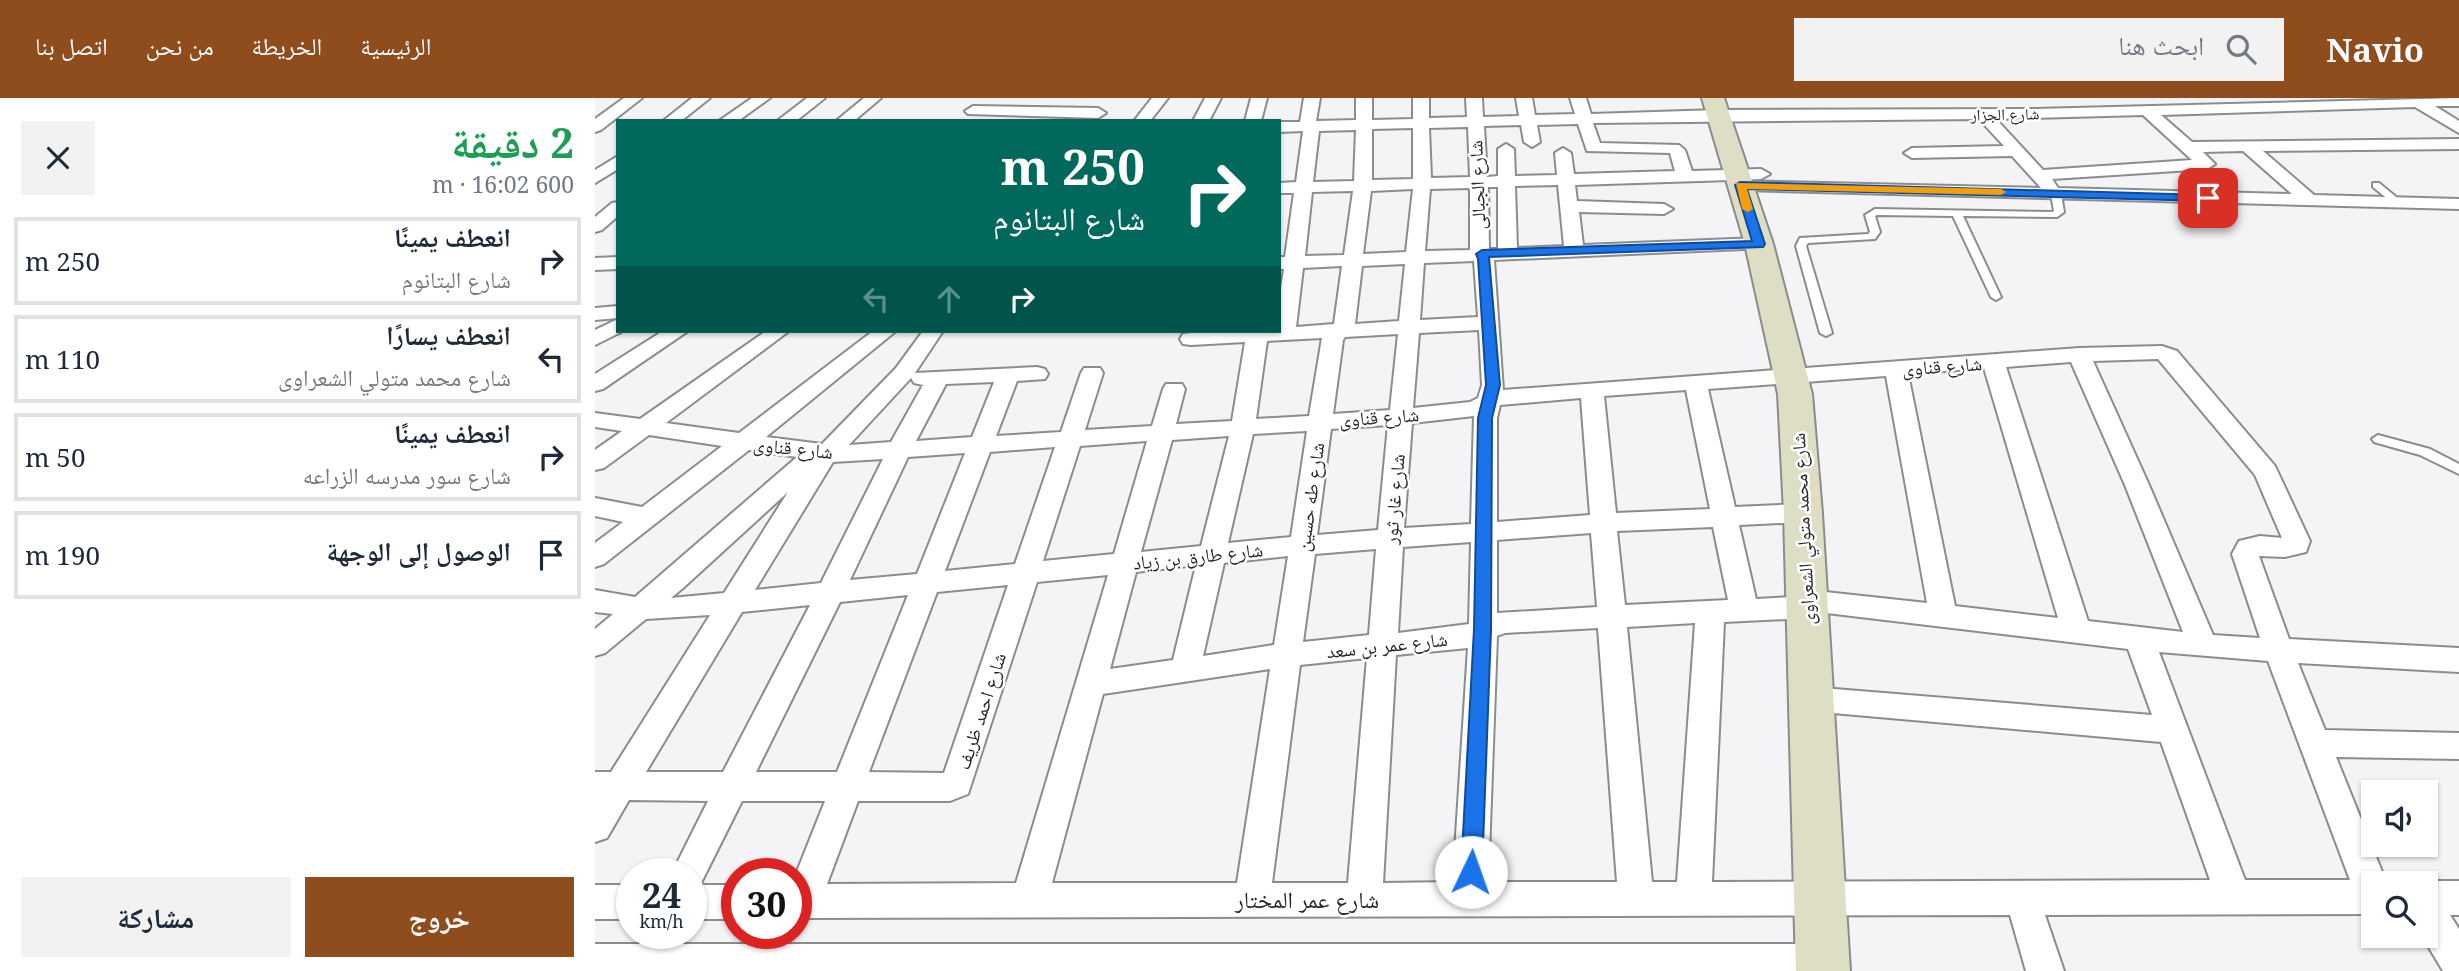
<!DOCTYPE html>
<html lang="ar">
<head>
<meta charset="utf-8">
<style>
	body { margin:0; font-family:"Noto Serif","Noto Naskh Arabic",serif; background:#f2f2f3; color:#1f2937; direction:rtl; height:100vh; display:flex; flex-direction:column; font-size:26px; white-space:nowrap }
	* { box-sizing:border-box; margin:0 }
	p { font-size:23px; color:#747a83 }
	.icon { flex:none; width:38px; height:38px; fill:none; stroke:currentColor; stroke-width:2; stroke-linecap:round; stroke-linejoin:round }
	.map { position:relative; flex:1; overflow:hidden; direction:ltr }
	.details { display:flex; flex-direction:column; background:#fff; width:595px }
	.details>* { flex:none }
	.guide { position:absolute; left:21px; top:21px; width:665px; height:214px; border-radius:0px; box-shadow:0 2px 5px #0004; direction:rtl; background:#00695c; color:#fff; overflow:hidden }
	.controls { position:absolute; left:1766px; top:682px; display:grid; gap:14px }
	.controls a { display:grid; place-items:center; width:77px; height:77px; border-radius:0px; background:#fff; box-shadow:0 2px 5px #0004; font-size:35px }
	.speed { position:absolute; left:21px; top:760px; display:flex; gap:14px; font-size:35px; font-weight:700; text-align:center }
	.speed>* { display:grid; place-content:center; width:91px; height:91px; border-radius:50%; background:#fff; box-shadow:0 2px 5px #0004; line-height:1 }
	.speed small { font-size:18px; font-weight:400 }
	.speed .limit { border:10px solid #d22; background:#fff; color:#111 }
	.pin { position:absolute; display:grid; place-items:center; width:60px; height:60px; color:#fff; margin:-30px; border-radius:14px; box-shadow:0 4px 10px #0006 }
	.me { position:absolute; width:77px; margin:-38px; rotate:3deg; stroke-linejoin:round; filter:drop-shadow(0 0 5px #0008) }
	.turn { display:flex; align-items:center; gap:24px; height:147px; padding:0 21px; font-size:32px }
	.turn .icon { width:91px; height:91px; stroke-width:2.5 }
	.turn b { display:block; font-size:49px; line-height:60px }
	.lanes { display:flex; align-items:center; height:66px; padding:0 21px; background:#0003; justify-content:center; gap:35px; direction:ltr }
	.lanes .off { opacity:.35 }
	.round { display:grid; place-items:center; flex:none; width:74px; height:74px; border-radius:0px; background:#f2f2f3 }
	.headline { display:flex; align-items:center; justify-content:space-between; height:119px; padding:0 21px }
	h1 { font-size:42px; font-weight:700; line-height:52px; color:#1e9e55 }
	.primary-button { display:flex; gap:14px; margin-top:auto; padding:14px 21px }
	.primary-button a { flex:1; height:80px; border-radius:0px; background:#8f4c1d; color:#fff; font-size:28px; font-weight:700; line-height:80px; text-align:center }
	.primary-button a+a { background:#f2f2f3; color:#1f2937 }
	ul { padding:0; list-style:none }
	li { display:flex; align-items:center; gap:21px; height:88px; margin:0 14px 10px; padding:0 7px; border:4px solid #e0e1e3; border-radius:0px }
	li div { flex:1 }
	li b { display:block; font-size:26px }
	li em { font-style:normal }
	header { display:flex; align-items:center; gap:42px; box-sizing:border-box; height:98px; padding:0 35px; background:#8f4c1d; color:#fff }
	header strong { font-size:33px }
	nav { display:flex; gap:38px; margin-inline-start:auto; font-size:24px }
	.search { width:490px; height:63px; background:#f2f2f3; display:flex; align-items:center; gap:18px; box-sizing:border-box; padding:0 24px; border-radius:0px; color:#747a83; font-size:26px }
	main { display:flex; flex:1; min-height:0 }
	.map>svg:first-child { display:block }
	.lines { fill:none; stroke-linecap:round; stroke-linejoin:round }
	.lane-casing { stroke:#8c8c8e; stroke-width:4 }
	.street-casing { stroke:#8c8c8e; stroke-width:4 }
	.secondary-casing { stroke:#8c8c8e; stroke-width:4 }
	.lane { fill:#fff; fill-rule:evenodd }
	.street { fill:#fff; fill-rule:evenodd }
	.secondary { fill:#dedec4; fill-rule:evenodd }
	.route { fill:#1a73e8; stroke:#114b97; stroke-width:2 }
	.slow { fill:#f59e0b }
	.labels { text-anchor:middle; stroke-width:5; stroke-linejoin:round; paint-order:stroke }
	.far-street-label { font-size:16px; fill:#282829; stroke:#fff }
	.street-label { font-size:19px; fill:#282829; stroke:#fff }
	.near-street-label { font-size:23px; fill:#282829; stroke:#fff }
</style>
</head>
<body>
<header>
<strong>Navio</strong>
<div class="search"><svg class="icon" aria-label="search" viewBox="0 0 24 24"><circle cx="10" cy="10" r="6"/><path d="M15 15l6 6"/></svg>ابحث هنا</div>
<nav><a>الرئيسية</a><a>الخريطة</a><a>من نحن</a><a>اتصل بنا</a></nav>
</header>
<main>
<div class="map">
<svg width="1864" height="873" viewBox="0 0 1864 873">
	<rect width="100%" height="100%" fill="#f4f4f6"/>
	<g class="lines">
		<g class="lane-casing">
			<g id="lane">
				<path d="M1778 85H1784L1806 103V107H1800L1778 89Z"/>
				<path d="M1461 93 1466 96 1469 114 1462 119 1368 118 1406 199 1401 202 1396 199 1358 118 1282 117 1280 118 1285 134 1280 141 1213 145 1211 148 1237 235 1231 238 1225 235 1201 148 1205 140 1273 136 1275 134 1270 117 1280 111 1457 114 1459 113 1456 96Z"/>
				<path d="M1783 337 1835 351 1864 366V376L1825 357 1779 344 1777 341Z"/>
			</g>
		</g>
		<g class="street-casing">
			<g id="street">
				<path d="M29 0H47L6 32 0 34V21Z"/>
				<path d="M97 0H115L86 23H68Z"/>
				<path d="M157 0H175L143 23H124Z"/>
				<path d="M212 0H230L201 23H182Z"/>
				<path d="M269 0H286L259 23H241Z"/>
				<path d="M557 0H573L555 23H539Z"/>
				<path d="M610 0H626L614 23H598Z"/>
				<path d="M656 0H672L666 23H650Z"/>
				<path d="M709 0H725L721 23 761 22V0H777V22L818 21V0H834V20L872 19 871 0H887L888 19 924 18 921 0H937L940 17 980 16 975 0H991L996 16 1123 12 1440 11 1864 0V8H1840L1864 23V35L1820 9 1566 17 1597 44 1864 41V51L1668 53 1719 97 1864 101V111L1145 92 1136 87 1139 83 1446 90 1417 58 1317 60 1309 55 1317 50 1409 48 1384 21 998 25 1005 45 1084 47 1090 52 1097 73 1166 71 1175 76 1166 81 980 87 982 103 1069 106 1078 111 1069 116 984 114 988 147 1164 140 1171 142 1173 146 1171 150 899 162 908 292 1484 250 1567 248 1582 253 1680 368 1715 443 1711 454 1690 459 1664 458 1694 541 1864 550V574L1703 565 1730 632 1864 635V661L1741 659 1792 786H1778V816L1450 817 1469 873H1431L1415 817 201 820V776L230 703H147L105 787H142V821H96V775H77L113 703 34 702 12 740 0 744V674H16L115 517 51 521 10 555 0 558V531L18 516 0 514V492L40 499 202 359 154 352 9 466 0 469V445L28 424 0 418V400L47 409 127 348 54 337 9 370 0 372V352L27 333 0 329V315L45 321 171 233H194L71 325 144 335 278 233H301L171 339 227 346 301 270 328 233H348L320 275 442 269 450 271 453 276 450 281 422 283 401 338 466 334 486 275 489 270H505L508 275 490 332 557 328 568 291 571 286H587L590 291 581 326 637 323 650 244 596 247 588 246 585 241 588 236 596 235 684 233V202L689 171H684V159H690L699 95H684V85L701 84 708 33 684 34V24H705ZM1548 17 1597 62 1448 72 1401 21ZM983 26 992 53 1075 55 1080 73 979 76 976 55 968 50 960 55 962 77 920 78 919 51 911 46 903 51V78L892 79 889 28 926 27 929 44 937 49 945 44 942 27ZM873 29 875 79 836 80 834 30ZM818 30V81L777 82V31ZM761 32 759 83 718 84 724 33ZM1648 53 1697 96 1463 90 1457 81 1612 71 1620 66 1608 54ZM963 87 969 148 922 150 920 88ZM893 89H903V151H894ZM875 90V152L830 153 835 91ZM818 91 811 154 768 156 776 93ZM758 93 749 157 710 158 717 94ZM879 163 883 219 825 222 829 165ZM810 166 804 223 760 226 767 168ZM747 168 739 226 701 229 708 170ZM884 232 887 287 883 300 875 304 818 310 824 235ZM803 236 795 312 738 316 748 242 750 239ZM727 240 714 318 661 321 672 243ZM1563 261 1660 377 1687 440 1665 438 1644 443 1637 456 1665 540 1618 537 1554 387 1498 263ZM1476 264 1530 387 1588 534 1493 523 1411 269ZM1389 270 1463 520 1360 508 1313 276ZM1291 278 1332 505 1212 492 1202 495 1200 499 1161 501 1144 427 1208 424 1217 421 1221 415 1217 409 1208 406 1140 409 1113 291ZM316 280 319 285 328 287 296 344 254 347ZM399 284 377 339 321 343 351 286ZM1091 292 1115 411 1021 415 1009 298ZM986 300 995 417 902 424V320L905 307ZM879 318 876 426 809 430 817 325ZM793 327 783 432 722 437 736 331ZM712 333 696 439 633 445 658 336ZM634 338 606 448 546 454 577 342ZM552 343 519 456 448 463 485 348ZM460 349 420 466 350 473 395 354ZM370 355 322 476 255 482 313 359ZM288 361 226 485 160 492 238 364ZM193 394 129 495 76 500 88 490ZM1118 429 1133 502 1030 507 1022 433ZM996 435 1002 509 902 515V442ZM876 444 874 526 803 535 808 449ZM781 451 774 537 708 544 720 456ZM693 458 679 547 608 558 629 465ZM601 467 578 562 515 571 541 474ZM513 477 421 785 232 786 263 703H355L373 696 442 484ZM413 487 349 675 274 674 342 494ZM313 497 242 674H161L245 504ZM215 507 128 674H51L147 514ZM1223 514 1533 551 1557 617 1215 589 1204 592 1200 601 1204 610 1215 613 1566 644 1615 782 1117 784 1129 524 1212 520ZM1100 525 1082 784H1057L1032 529ZM1003 530 1022 784H893L902 538 910 535ZM873 550 858 784 788 785 801 557ZM1564 554 1673 563 1755 782H1650ZM772 560 753 785H677L705 567ZM675 571 642 785H457L508 596Z"/>
				<path d="M378 8 503 10 511 15 503 20 373 16 370 13Z"/>
				<path d="M23 58V71L0 85V72Z"/>
				<path d="M23 104V118L7 132 0 134V119L17 105Z"/>
				<path d="M23 159V171L0 172V160Z"/>
				<path d="M23 208V220L0 222V210Z"/>
				<path d="M23 221V233H28L0 247V232Z"/>
				<path d="M68 233H93L8 291 0 293V276Z"/>
				<path d="M1830 783H1864V817H1855L1864 831V873H1848L1827 838H1830V786H1823Z"/>
				<rect x="0" y="787" width="37" height="34"/>
				<path d="M0 846H1227L1240 852 1246 865 1242 873H0Z"/>
			</g>
		</g>
		<g class="secondary-casing">
			<path id="secondary" d="M1107 0H1129L1178 146 1217 296 1227 415 1255 873H1201L1189 415 1183 296 1150 146Z"/>
		</g>
		<use href="#lane" class="lane"/>
		<use href="#street" class="street"/>
		<use href="#secondary" class="secondary"/>
	</g>
	<path class="route" d="M1145 84 1613 97 1619 100 1613 103 1152 91 1170 146 1168 149 894 159 905 287 897 320 896 531 887 774 884 781 876 784 869 781 866 774 879 531 883 320 891 287 883 161 881 156 887 152 1157 143 1140 87Z"/>
	<path class="slow" d="M1141 85 1406 91 1411 94 1406 97 1152 91 1158 111 1153 114 1147 111Z"/>
	<g class="labels">
		<g class="far-street-label">
			<text transform="translate(1410 16) rotate(-1)" y="6">شارع الجزار</text>
		</g>
		<g class="street-label">
			<text transform="translate(882 87) rotate(-92)" y="7">شارع الجبالى</text>
			<text transform="translate(1347 268) rotate(-4)" y="7">شارع قناوى</text>
			<text transform="translate(784 319) rotate(-4)" y="7">شارع قناوى</text>
			<text transform="translate(198 350) rotate(6)" y="7">شارع قناوى</text>
			<text transform="translate(715 399) rotate(-82)" y="7">شارع طه حسين</text>
			<text transform="translate(799 401) rotate(-85)" y="7">شارع غار ثور</text>
			<text transform="translate(1208 431) rotate(-93)" y="7">شارع محمد متولي الشعراوى</text>
			<text transform="translate(603 458) rotate(-6)" y="7">شارع طارق بن زياد</text>
			<text transform="translate(792 547) rotate(-6)" y="7">شارع عمر بن سعد</text>
			<text transform="translate(386 613) rotate(-72)" y="7">شارع احمد ظريف</text>
		</g>
		<g class="near-street-label">
			<text x="712" y="810">شارع عمر المختار</text>
		</g>
	</g>
</svg>
<div class="controls">
<a><svg class="icon" aria-label="sound" viewBox="0 0 24 24"><path d="M4 9h4l5-4v14l-5-4H4zM17 9q2 3 0 6"/></svg></a>
<a><svg class="icon" aria-label="search" viewBox="0 0 24 24"><circle cx="10" cy="10" r="6"/><path d="M15 15l6 6"/></svg></a>
</div>
<div class="speed"><div>24<small>km/h</small></div><div class="limit">30</div></div>
<div class="pin" style="left:1613px;top:100px;background:#d93025"><svg class="icon" aria-label="arrive" viewBox="0 0 24 24"><path d="M6 21V4h12l-3 4 3 4H6"/></svg></div>
<svg class="me" style="left:876px;top:774px" viewBox="-20 -20 40 40"><circle r="19" fill="#fff"/><path d="M0-13L10 11 0 6-10 11z" fill="#1a73e8"/></svg>
<div class="guide">
<div class="turn"><svg class="icon" aria-label="right" viewBox="0 0 24 24"><path d="M7 20v-9h11M14 6l5 5-5 5"/></svg><div><b>250 m</b>شارع البتانوم</div></div>
<div class="lanes"><svg class="icon off" aria-label="left" viewBox="0 0 24 24"><path d="M17 20v-9H6M10 6l-5 5 5 5"/></svg><svg class="icon off" aria-label="ahead" viewBox="0 0 24 24"><path d="M12 20V5M6 11l6-6 6 6"/></svg><svg class="icon" aria-label="right" viewBox="0 0 24 24"><path d="M7 20v-9h11M14 6l5 5-5 5"/></svg></div>
</div>
</div>
<section class="details">
<div class="headline"><div><h1>2 دقيقة</h1><p>600 m · 16:02</p></div><a class="round"><svg class="icon" aria-label="close" viewBox="0 0 24 24"><path d="M6 6l12 12M18 6L6 18"/></svg></a></div>
<ul>
<li><svg class="icon" aria-label="right" viewBox="0 0 24 24"><path d="M7 20v-9h11M14 6l5 5-5 5"/></svg><div><b>انعطف يمينًا</b><p>شارع البتانوم</p></div><em>250 m</em></li>
<li><svg class="icon" aria-label="left" viewBox="0 0 24 24"><path d="M17 20v-9H6M10 6l-5 5 5 5"/></svg><div><b>انعطف يسارًا</b><p>شارع محمد متولي الشعراوى</p></div><em>110 m</em></li>
<li><svg class="icon" aria-label="right" viewBox="0 0 24 24"><path d="M7 20v-9h11M14 6l5 5-5 5"/></svg><div><b>انعطف يمينًا</b><p>شارع سور مدرسه الزراعه</p></div><em>50 m</em></li>
<li><svg class="icon" aria-label="arrive" viewBox="0 0 24 24"><path d="M6 21V4h12l-3 4 3 4H6"/></svg><div><b>الوصول إلى الوجهة</b></div><em>190 m</em></li>
</ul>
<div class="primary-button"><a>خروج</a><a>مشاركة</a></div>
</section>
</main>
</body>
</html>
